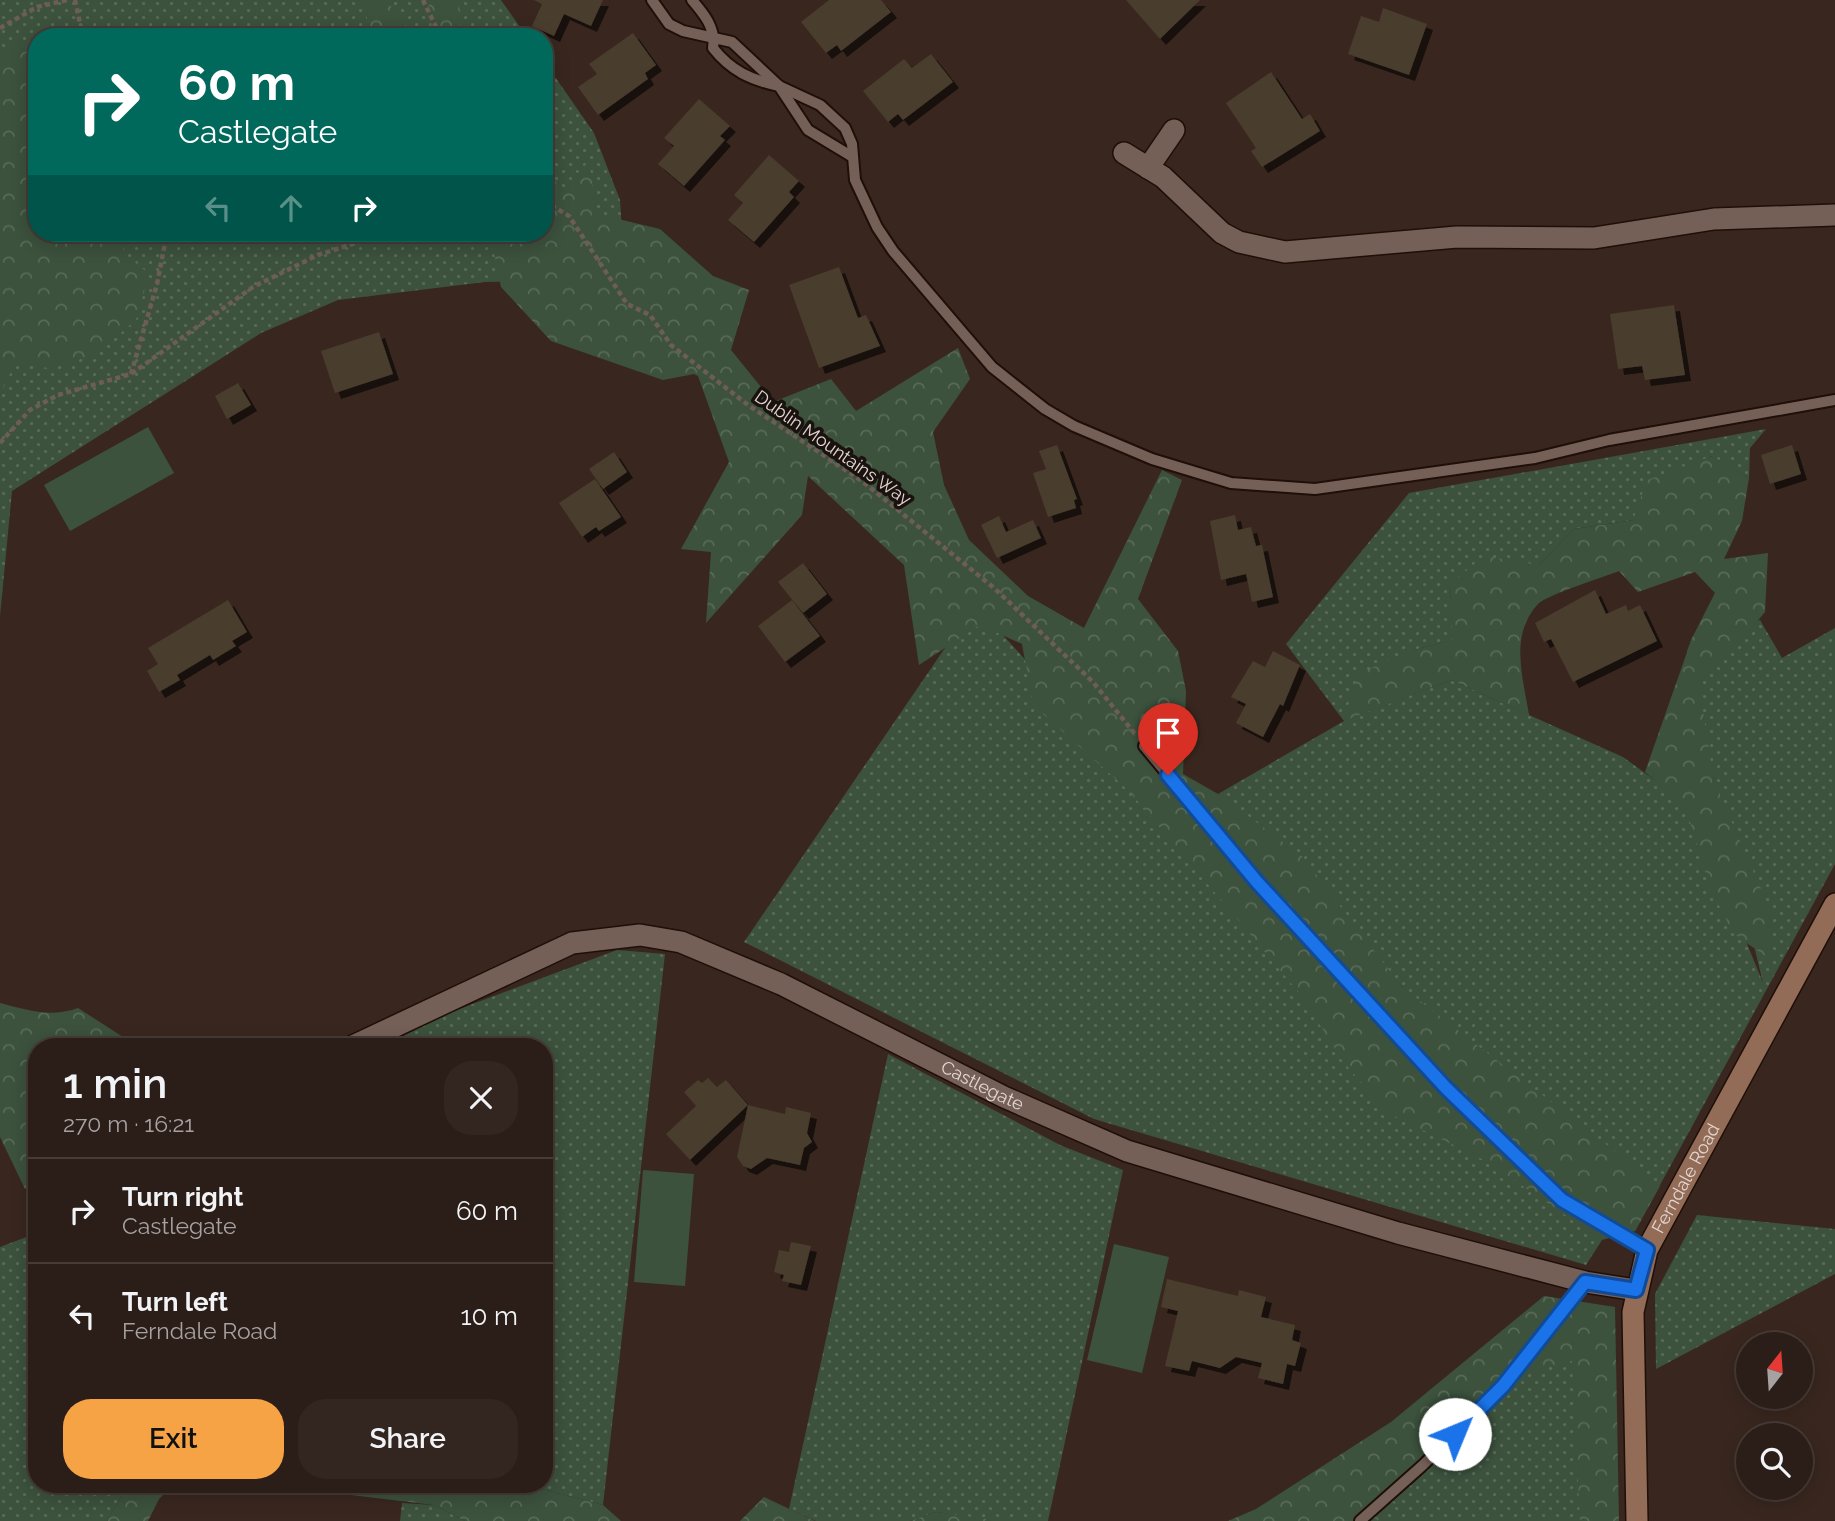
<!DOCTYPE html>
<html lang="en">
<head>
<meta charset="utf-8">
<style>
	body { margin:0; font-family:Raleway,sans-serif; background:#332620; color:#f1f3f6; height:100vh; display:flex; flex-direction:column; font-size:26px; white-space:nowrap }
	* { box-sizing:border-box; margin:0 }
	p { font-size:23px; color:#a6a2a1 }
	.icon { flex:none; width:38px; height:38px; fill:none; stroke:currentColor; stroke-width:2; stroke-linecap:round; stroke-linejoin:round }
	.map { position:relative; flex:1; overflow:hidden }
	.side { position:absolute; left:28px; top:1038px; width:525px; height:455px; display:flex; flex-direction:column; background:#2b1d17; border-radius:28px; box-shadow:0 4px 18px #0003,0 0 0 2px #473b36 }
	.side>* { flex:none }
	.banner { position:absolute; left:28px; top:28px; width:525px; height:214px; border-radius:28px; box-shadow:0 4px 18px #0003,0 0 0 2px #473b36; background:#00695c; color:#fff; overflow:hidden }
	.needle { width:46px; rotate:17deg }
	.fabs { position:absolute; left:1736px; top:1332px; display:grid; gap:14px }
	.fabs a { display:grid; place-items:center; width:77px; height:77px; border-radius:50%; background:#2b1d17; box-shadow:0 4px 18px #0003,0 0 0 2px #473b36; font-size:35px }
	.pin { position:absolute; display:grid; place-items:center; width:60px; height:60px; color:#fff; margin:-72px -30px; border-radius:50% 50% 50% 0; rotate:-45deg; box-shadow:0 0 7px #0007 }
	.pin .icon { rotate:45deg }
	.me { position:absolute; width:77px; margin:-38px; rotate:45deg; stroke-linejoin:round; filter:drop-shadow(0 0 5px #0008) }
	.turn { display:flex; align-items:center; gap:24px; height:147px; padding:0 35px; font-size:32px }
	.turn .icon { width:91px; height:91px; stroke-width:2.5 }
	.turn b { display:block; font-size:49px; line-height:60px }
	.lanes { display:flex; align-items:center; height:66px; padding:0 35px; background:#0003; justify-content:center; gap:35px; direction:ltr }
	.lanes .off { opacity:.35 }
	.round { display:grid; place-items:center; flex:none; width:74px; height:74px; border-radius:28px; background:#332620 }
	.headline { display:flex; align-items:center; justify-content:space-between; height:119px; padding:0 35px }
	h1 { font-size:42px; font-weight:600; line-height:52px }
	.cta { display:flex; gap:14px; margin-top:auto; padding:14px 35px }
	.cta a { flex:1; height:80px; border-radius:28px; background:#f5a345; color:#111; font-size:28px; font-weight:600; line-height:80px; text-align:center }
	.cta a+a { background:#332620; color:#f1f3f6 }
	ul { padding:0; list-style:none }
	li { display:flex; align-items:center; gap:21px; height:105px; padding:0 35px; border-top:2px solid #473b36 }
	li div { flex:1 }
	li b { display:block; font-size:26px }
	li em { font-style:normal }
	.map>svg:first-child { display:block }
	.grass { fill:url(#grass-dots) }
	.forest { fill:url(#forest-crowns) }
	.pitch { fill:#3c523d }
	.building { fill:#493c2d; filter:url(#shadow) }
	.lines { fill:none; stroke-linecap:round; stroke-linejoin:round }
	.lane-casing { stroke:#1f0f08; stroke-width:14 }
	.street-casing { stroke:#1f0f08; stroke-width:24 }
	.secondary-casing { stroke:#1f0f08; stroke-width:24 }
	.path { stroke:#6d5d56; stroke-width:4.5; stroke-dasharray:5 3.5; stroke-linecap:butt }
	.lane { stroke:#756058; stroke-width:10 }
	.street { stroke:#756058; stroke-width:21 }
	.secondary { stroke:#926c57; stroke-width:21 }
	.route-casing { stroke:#114b97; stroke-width:18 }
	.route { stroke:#1a73e8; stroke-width:12 }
	.labels { text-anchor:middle; stroke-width:7; stroke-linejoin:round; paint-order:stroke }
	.street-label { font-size:18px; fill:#e3d6d1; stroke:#1a120e }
</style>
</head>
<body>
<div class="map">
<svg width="1835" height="1521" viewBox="0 0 1835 1521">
	<defs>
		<pattern id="grass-dots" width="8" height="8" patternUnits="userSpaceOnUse" patternTransform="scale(1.75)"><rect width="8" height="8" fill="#3c523d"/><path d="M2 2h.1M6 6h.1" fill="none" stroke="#586a58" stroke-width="1.8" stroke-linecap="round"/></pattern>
		<pattern id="forest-crowns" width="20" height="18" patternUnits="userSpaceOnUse" patternTransform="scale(1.75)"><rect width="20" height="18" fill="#3c523d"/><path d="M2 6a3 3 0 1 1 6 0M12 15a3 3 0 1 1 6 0" fill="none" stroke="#586a58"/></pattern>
		<filter id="shadow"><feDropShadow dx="6" dy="6" stdDeviation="0" flood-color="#0009"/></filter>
	</defs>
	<rect width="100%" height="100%" fill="#39271f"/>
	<g class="grass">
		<path d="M0 0H501L527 37H37V233H544V61L594 133 620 200 625 279 485 282 338 300 261 333 12 491 0 616Z"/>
		<path d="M1766 429 1750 448 1749 478 1711 456 1633 520 1574 529 1539 565 1450 585 1453 640 1414 650 1345 720 1451 680 1623 757 1682 800 1724 887 1763 983 1714 781 1687 651 1692 638 1760 620 1782 658 1835 628V864L1635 1231 1218 794 1344 721 1286 644 1409 493Z"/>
		<path d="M975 604 1331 999 1602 1240 1586 1265 1094 1119 744 942Z"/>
		<path d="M617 950 665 954 603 1505 523 1484H544V1046H383L454 1011Z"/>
		<path d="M888 1054 1060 1145 1123 1170 1048 1521H990L936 1512 910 1521H816L789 1509Z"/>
		<path d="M1697 1215 1835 1229V1274L1656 1369 1655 1294Z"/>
		<path d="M37 1233V1484H134L124 1492 107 1521H0V1247Z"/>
		<path d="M1580 1303 1605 1521H1333Z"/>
		<path d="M402 1503 434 1505 465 1521H400Z"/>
	</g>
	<g class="forest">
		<path d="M364 0H386L415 37H370Z"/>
		<path d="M428 0H459L460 37H437L432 29Z"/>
		<path d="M61 27 64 37H37V233H125L123 252 149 274 136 320 95 355 47 368 17 360 0 394V49Z"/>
		<path d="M589 161 597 214 660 229 713 276 749 290 731 350 773 402 831 379 856 411 958 348 970 379 933 432 944 485 969 540 1028 596 1084 628 1162 470 1182 480 1138 599 1178 651 1186 691 1183 774 1218 794 1302 856 1402 987 1660 1186 1635 1231 1602 1240 1486 1161 1386 1112 1342 1060 1301 995 1129 791 1033 705 1022 644 980 625 919 665 904 565 808 476 802 515 706 623 711 552 681 549 729 462 698 376 694 374 663 380 551 341 501 287 490 233H544V163L561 191Z"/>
		<path d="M1712 456 1749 478 1742 521 1724 559 1768 553 1765 612 1725 660 1698 678 1714 781 1772 914 1769 959 1733 933 1711 890 1685 806 1645 772 1692 638 1715 593 1695 572 1638 592 1619 571C1604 577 1546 595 1538 604 1509 635 1523 678 1529 715L1451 680 1344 721 1357 674 1414 650 1452 640 1450 584 1484 556 1539 565 1574 529 1633 520 1647 480Z"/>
		<path d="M0 1003C27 1010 50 1018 78 1008L137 1046H37V1189H25L0 1137Z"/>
		<path d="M256 1036 304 1039 286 1046H232Z"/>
		<path d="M1544 1296 1615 1307 1619 1521H1580L1572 1361 1529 1372 1377 1521H1228L1256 1509 1391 1422Z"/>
		<path d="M134 1484H174L159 1499 148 1521H107L124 1492Z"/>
		<path d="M260 1484H523L603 1505 621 1521H465L434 1505Z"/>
		<path d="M764 1497 815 1521H740Z"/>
		<path d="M936 1512 987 1519 990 1521H910Z"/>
	</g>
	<g class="pitch">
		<path d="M148 427 174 473 70 531 44 485Z"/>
		<path d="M643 1170 694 1174 685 1286 634 1282Z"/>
		<path d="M1114 1244 1169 1257 1142 1373 1087 1360Z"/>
	</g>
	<g class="building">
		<path d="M534 0H603L591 26 564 14 554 36 532 26 542 4Z"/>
		<path d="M829 0H881L891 12 841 51 837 45 826 53 801 22Z"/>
		<path d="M1126 0H1200L1160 39Z"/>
		<path d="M1383 8 1427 24 1409 75 1348 54 1361 16 1379 22Z"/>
		<path d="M633 33 656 65 645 73 648 79 598 115 578 87 597 74 589 64Z"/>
		<path d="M931 54 953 82 903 120 898 114 888 122 863 91 904 59 912 68Z"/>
		<path d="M1271 72 1302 119 1310 114 1320 131 1262 167 1251 151 1256 148 1226 103Z"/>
		<path d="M699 99 730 126 720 136 725 140 684 186 658 164 674 146 664 138Z"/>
		<path d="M769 155 799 181 789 192 794 197 754 242 728 220 743 203 734 195Z"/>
		<path d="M839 267 858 318 866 315 880 346 819 368 789 285Z"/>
		<path d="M1674 305 1685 375 1645 380 1642 366 1618 369 1610 314Z"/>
		<path d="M379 332 393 374 335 393 321 351Z"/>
		<path d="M238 383 251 405 227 419 215 396Z"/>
		<path d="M1057 445 1077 499 1074 500 1076 508 1048 517 1033 473 1046 469 1039 451Z"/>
		<path d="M1792 445 1801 474 1770 484 1761 455Z"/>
		<path d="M614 452 627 472 603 489 589 469Z"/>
		<path d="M595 479 621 517 599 531 596 527 582 537 559 503Z"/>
		<path d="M1235 515 1238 530 1251 527 1256 546 1262 545 1273 597 1252 602 1246 574 1221 580 1210 521Z"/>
		<path d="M999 516 1006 532 1033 520 1041 538 997 558 981 525Z"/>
		<path d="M803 563 827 594 803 613 778 582Z"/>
		<path d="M1595 590 1606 614 1626 605 1628 611 1640 605 1657 641 1573 682 1551 639 1544 642 1535 623Z"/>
		<path d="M228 600 247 632 232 641 236 646 213 660 210 655 177 675 180 680 159 692 147 671 158 664 148 648Z"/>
		<path d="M792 600 820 636 785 662 758 626Z"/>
		<path d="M1273 651 1300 665 1283 706 1280 704 1263 737 1236 723 1246 704 1231 697 1253 661 1265 667Z"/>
		<path d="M708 1078 717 1087 726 1080 748 1105 690 1160 666 1134 696 1106 684 1092 698 1080 702 1083Z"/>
		<path d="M748 1105 785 1114 786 1107 811 1113 807 1133 812 1142 804 1148 800 1165 767 1158 751 1169 743 1166 737 1157Z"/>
		<path d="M791 1242 811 1246 801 1285 782 1281 784 1275 774 1272 779 1250 789 1252Z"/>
		<path d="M1167 1279 1238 1296 1239 1290 1266 1297 1261 1317 1295 1325 1292 1340 1301 1343 1295 1366 1287 1364 1283 1384 1258 1378 1262 1363 1236 1357 1220 1368 1192 1361 1189 1371 1165 1366 1178 1311 1161 1307Z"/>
	</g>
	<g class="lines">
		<g class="lane-casing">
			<g id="lane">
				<path d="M652 0 669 24 683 31 732 42 779 86 820 105 845 128 852 144 855 180 877 227 893 251 992 367 1045 409 1074 426 1152 459 1231 483 1315 489 1535 458 1609 440 1835 400"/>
				<path d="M692 0C704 14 716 28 713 48 731 71 751 80 779 86L808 130 851 156"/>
				<path d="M1144 746 1257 882 1446 1088 1562 1200 1647 1250"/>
				<path d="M1360 1521 1423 1465 1503 1386 1585 1282"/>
			</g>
		</g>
		<g class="street-casing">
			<g id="street">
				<path d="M1124 153 1163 177 1222 233 1239 242 1285 252 1457 237 1594 238 1714 219 1835 215"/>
				<path d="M1148 168 1174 130"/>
				<path id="s1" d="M353 1046 572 943 640 935 681 942 781 984 1004 1097 1127 1151 1398 1233 1585 1282 1636 1290"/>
			</g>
		</g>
		<g class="secondary-casing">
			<g id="secondary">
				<path id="s2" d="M1637 1521 1633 1312 1647 1250 1835 904"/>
			</g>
		</g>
		<g class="path">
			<path d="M75 0 81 28 87 37"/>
			<path d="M423 0 441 37"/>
			<path d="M0 28 37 7 67 0"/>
			<path d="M544 201 569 216 627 304 650 315 671 345 748 405 862 481 993 587 1093 682 1135 734"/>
			<path d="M131 374 157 284 167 233"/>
			<path d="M0 443 30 410 58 395 131 374 253 287 318 255 368 239 377 233"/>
		</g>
		<use href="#lane" class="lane"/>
		<use href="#street" class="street"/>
		<use href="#secondary" class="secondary"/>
	</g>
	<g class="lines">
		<g class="route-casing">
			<path id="route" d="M1168 775 1257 882 1446 1088 1562 1200 1647 1250 1636 1290 1585 1282 1503 1386 1455 1434"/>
		</g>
		<use href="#route" class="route"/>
	</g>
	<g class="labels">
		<g class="street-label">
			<text transform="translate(833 448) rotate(35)" y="6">Dublin Mountains Way</text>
			<text dy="6" stroke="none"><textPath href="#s1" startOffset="686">Castlegate</textPath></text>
			<text dy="6" stroke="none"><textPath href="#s2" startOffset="354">Ferndale Road</textPath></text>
		</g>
	</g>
</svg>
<div class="fabs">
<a><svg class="needle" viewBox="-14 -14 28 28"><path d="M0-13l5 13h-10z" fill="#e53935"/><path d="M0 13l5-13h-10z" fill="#a6a2a1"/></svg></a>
<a><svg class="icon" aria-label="search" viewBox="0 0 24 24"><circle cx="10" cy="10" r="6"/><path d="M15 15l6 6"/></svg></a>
</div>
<div class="pin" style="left:1168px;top:775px;background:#d93025"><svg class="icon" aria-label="arrive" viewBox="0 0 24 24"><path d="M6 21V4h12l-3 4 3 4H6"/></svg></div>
<svg class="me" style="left:1455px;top:1434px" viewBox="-20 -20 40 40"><circle r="19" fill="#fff"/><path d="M0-13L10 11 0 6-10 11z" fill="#1a73e8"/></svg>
<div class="banner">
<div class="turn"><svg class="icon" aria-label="right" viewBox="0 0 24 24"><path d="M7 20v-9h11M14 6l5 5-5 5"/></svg><div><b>60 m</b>Castlegate</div></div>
<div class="lanes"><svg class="icon off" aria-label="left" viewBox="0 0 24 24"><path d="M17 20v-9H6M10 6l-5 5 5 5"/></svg><svg class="icon off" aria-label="ahead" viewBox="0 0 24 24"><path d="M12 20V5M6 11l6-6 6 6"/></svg><svg class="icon" aria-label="right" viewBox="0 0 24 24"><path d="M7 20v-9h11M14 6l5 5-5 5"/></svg></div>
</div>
<section class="side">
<div class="headline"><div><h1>1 min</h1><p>270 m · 16:21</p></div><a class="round"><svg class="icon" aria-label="close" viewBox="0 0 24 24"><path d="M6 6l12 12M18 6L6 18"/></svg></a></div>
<ul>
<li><svg class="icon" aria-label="right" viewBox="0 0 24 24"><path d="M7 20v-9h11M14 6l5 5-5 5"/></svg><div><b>Turn right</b><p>Castlegate</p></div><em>60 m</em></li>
<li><svg class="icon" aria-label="left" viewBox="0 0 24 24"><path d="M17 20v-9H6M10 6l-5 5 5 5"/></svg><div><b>Turn left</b><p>Ferndale Road</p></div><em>10 m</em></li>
</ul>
<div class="cta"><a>Exit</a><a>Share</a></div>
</section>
</div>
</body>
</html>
